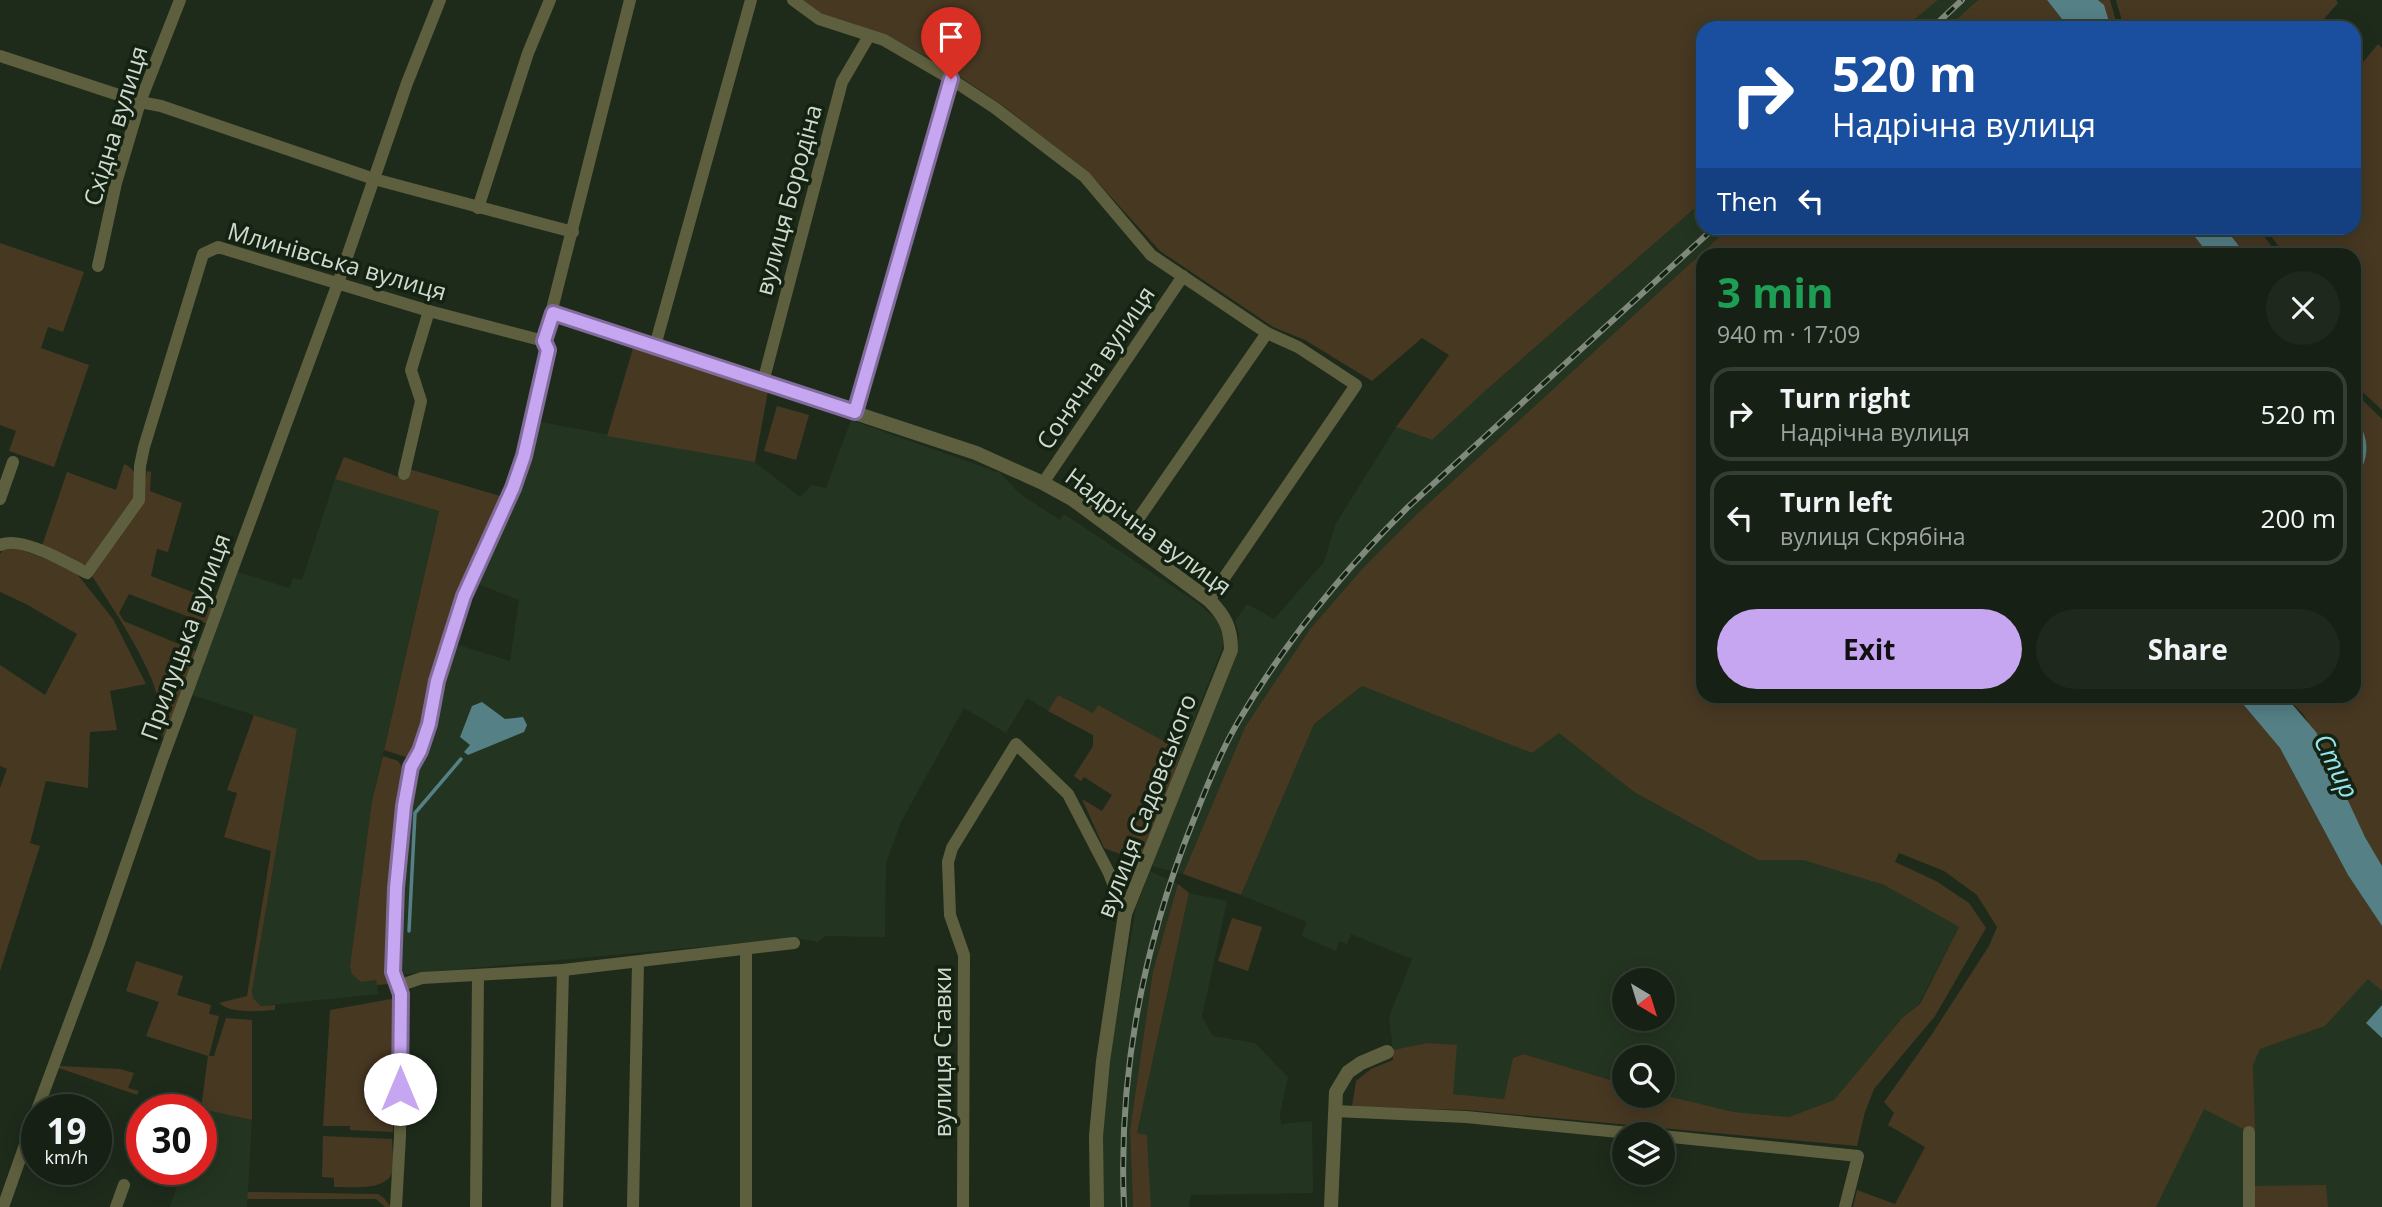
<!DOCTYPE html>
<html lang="en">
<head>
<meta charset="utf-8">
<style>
	body { margin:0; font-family:"Open Sans",sans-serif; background:#1f281d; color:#f1f3f6; height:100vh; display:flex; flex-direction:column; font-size:26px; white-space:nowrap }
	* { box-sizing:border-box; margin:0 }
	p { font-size:23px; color:#9ea3a0 }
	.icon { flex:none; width:38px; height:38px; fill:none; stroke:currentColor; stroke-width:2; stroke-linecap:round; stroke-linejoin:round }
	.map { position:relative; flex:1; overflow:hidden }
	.side { position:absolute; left:1696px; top:248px; width:665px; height:455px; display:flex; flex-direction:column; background:#162014; border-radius:21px; box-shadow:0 4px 18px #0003,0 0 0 2px #353e34 }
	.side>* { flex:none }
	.banner { position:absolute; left:1696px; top:21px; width:665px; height:214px; border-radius:21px; box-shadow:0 4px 18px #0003,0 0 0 2px #353e34; background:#1a4fa0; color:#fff; overflow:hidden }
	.needle { width:46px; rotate:142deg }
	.controls { position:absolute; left:1612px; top:968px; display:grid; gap:14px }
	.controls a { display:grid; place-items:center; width:63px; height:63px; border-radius:50%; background:#162014; box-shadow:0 4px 18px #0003,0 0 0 2px #353e34; font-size:35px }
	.speed { position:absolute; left:21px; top:1094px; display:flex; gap:14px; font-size:35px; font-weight:700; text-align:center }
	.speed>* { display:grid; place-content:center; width:91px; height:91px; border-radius:50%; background:#162014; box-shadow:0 4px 18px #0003,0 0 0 2px #353e34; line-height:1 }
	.speed small { font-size:18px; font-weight:400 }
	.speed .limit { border:10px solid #d22; background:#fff; color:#111 }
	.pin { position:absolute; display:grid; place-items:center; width:60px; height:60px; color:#fff; margin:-72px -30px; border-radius:50% 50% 50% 0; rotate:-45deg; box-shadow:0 0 7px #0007 }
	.pin .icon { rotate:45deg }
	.me { position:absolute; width:77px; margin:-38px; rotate:0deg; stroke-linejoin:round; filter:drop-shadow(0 0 5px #0008) }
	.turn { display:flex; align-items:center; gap:24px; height:147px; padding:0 21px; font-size:32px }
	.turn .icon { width:91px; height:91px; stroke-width:2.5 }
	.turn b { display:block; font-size:49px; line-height:60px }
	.then { display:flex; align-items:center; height:66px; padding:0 21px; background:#0003; gap:14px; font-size:26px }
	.round { display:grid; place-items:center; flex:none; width:74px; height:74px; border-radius:37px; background:#1f281d }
	.summary { display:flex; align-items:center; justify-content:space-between; height:119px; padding:0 21px }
	h1 { font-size:42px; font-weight:700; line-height:52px; color:#1e9e55 }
	.button { display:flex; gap:14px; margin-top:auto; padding:14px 21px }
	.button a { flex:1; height:80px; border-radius:42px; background:#c6a6f0; color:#111; font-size:28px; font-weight:700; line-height:80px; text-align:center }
	.button a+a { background:#1f281d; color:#f1f3f6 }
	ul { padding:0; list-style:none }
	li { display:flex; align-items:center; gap:21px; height:94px; margin:0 14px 10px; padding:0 7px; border:4px solid #353e34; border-radius:21px }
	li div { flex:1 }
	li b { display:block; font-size:26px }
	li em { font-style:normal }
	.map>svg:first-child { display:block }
	.built { fill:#233520; fill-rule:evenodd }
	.green { fill:#473822 }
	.water { fill:#548086 }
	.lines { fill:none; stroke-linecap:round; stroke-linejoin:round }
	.stream { stroke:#548086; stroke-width:3.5 }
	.minor { stroke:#5e5f3e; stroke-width:12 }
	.tertiary { stroke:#5e5f3e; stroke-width:14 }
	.rail-casing { stroke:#7f8a7d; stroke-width:6 }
	.rail { stroke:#142212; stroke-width:3.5; stroke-dasharray:10; stroke-linecap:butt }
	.route-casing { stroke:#816c9c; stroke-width:18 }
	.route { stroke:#c6a6f0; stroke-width:12 }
	.labels { text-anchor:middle; stroke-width:7; stroke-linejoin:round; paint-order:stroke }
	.street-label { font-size:24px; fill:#d0d9cf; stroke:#142212 }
	.water-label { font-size:26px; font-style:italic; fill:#95e4ee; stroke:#142212 }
</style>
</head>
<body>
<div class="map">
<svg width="2382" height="1207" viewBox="0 0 2382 1207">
	<rect width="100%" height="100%" fill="#1e2b1b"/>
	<g class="built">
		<path d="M1938 0H1978L1947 28H1904Z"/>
		<path d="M1703 201V228H1729L1418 513 1363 568 1311 629 1245 727 1183 874 1152 866 1237 652 1239 634 1235 621 1247 604 1274 619 1324 562 1335 525 1396 427 1432 440 1484 392Z"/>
		<path d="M851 420 1000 473 1020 494 1060 520 1064 514 1199 604 1218 621 1225 641 1182 751 1098 705 1093 713 1058 695 1048 711 1027 698 1006 733 964 708 901 822 886 863 885 937 825 936 818 942 797 938 397 975 399 888 414 768 452 643 510 661 519 600 473 582 515 489 541 422 755 462 800 497 812 485 826 488ZM523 717 470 745 506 719Z"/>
		<path d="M335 479 439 510 372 801 350 966 377 980 378 994 261 1006 253 998 252 991 297 729 192 695 238 572 289 588 293 578 302 580Z"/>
		<path d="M1362 686 1532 753 1559 732 1634 792 1758 860H1803L1884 885 1959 927 1919 1004 1903 1017 1834 1100 1789 1117 1734 1112 1663 1095 1662 1057H1624V1084L1523 1054 1513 1058 1504 1099 1453 1094 1427 1043 1393 1050 1389 1017 1412 959 1351 934 1347 944 1339 941 1336 951 1301 936 1307 922 1241 895 1314 724ZM1624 980H1662V1018H1624Z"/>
		<path d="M1150 871 1178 884 1153 971 1130 1130 1133 1207H1103L1102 1136 1109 1061 1136 908Z"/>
		<path d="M1189 893 1227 901 1202 1017 1213 1036 1255 1043 1288 1077 1280 1114 1281 1124 1312 1121 1313 1193 1191 1195 1189 1207H1151L1147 1136 1137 1133Z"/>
		<path d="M2368 978 2382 991V1005L2366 1023 2382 1038V1207H2255L2253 1051 2325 1026Z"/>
		<path d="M2204 1108 2243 1129V1207H2002Z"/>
		<path d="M201 1109 252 1120 247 1207H170L183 1169H201Z"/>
	</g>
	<g class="green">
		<path d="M803 0H1938L1904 28H1703V201L1484 392 1432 440 1396 427 1449 355 1422 338 1372 381 1305 340 1273 327 1160 251 1092 176 1002 105 950 70 887 35 821 14Z"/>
		<path d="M1978 0H2047L2069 28H1947Z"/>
		<path d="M2098 0H2110L2118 28H2111L2104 6Z"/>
		<path d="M2116 0H2336L2338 3 2316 28H2124Z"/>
		<path d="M2378 44 2382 48V410L2354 384V256L2285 255 2265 228H2354V73Z"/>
		<path d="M1729 228H2188L2209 255 1703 256V696L2237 697 2280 748 2348 875 2382 926V991L2368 979 2325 1026 2260 1049 2253 1065 2255 1129H2243L2204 1109 2156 1207H1853L1857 1190 1895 1204 1925 1147 1888 1125 1894 1113 1884 1102 1932 1034 1989 946 1997 927 1977 895 1944 871 1899 853 1895 862 1936 881 1969 903 1986 928 1935 1016 1874 1089 1865 1112 1857 1146 1466 1110 1352 1107 1356 1081 1371 1069 1393 1060V1050L1427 1043 1457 1045 1453 1094 1504 1099 1513 1058 1523 1054 1624 1084V1096L1663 1095 1734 1112 1789 1117 1834 1100 1903 1017 1920 1004 1959 927 1884 885 1803 860H1758L1634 792 1559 733 1532 753 1362 686 1314 724 1241 895 1183 874 1245 727 1311 628 1363 568 1418 513Z"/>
		<path d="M2225 228H2258L2278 255H2246Z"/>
		<path d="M0 243 84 272 63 332 48 327 41 348 89 365 54 467 9 451 16 431 0 425Z"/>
		<path d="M634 345 768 391 755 462 607 436Z"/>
		<path d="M2354 392 2382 419V866L2365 837 2304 715 2286 697 2354 696V481L2363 468 2359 422 2354 414Z"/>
		<path d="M777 406 809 415 796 460 764 451Z"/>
		<path d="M344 457 407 480 409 469 500 496 505 484 506 497 462 595 426 723 412 759 384 750 439 511 335 479Z"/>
		<path d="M124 464C138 469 141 488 135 501 123 523 103 543 89 564H80L42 546 67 472 116 490Z"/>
		<path d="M147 471 151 472 150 491 182 503 168 552 157 549 151 576 218 602 210 625 129 594 119 613 124 621 200 653 164 745C162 724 160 700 152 680 137 644 114 610 92 576L142 501Z"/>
		<path d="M12 546 53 562 77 574 113 619 146 684 110 691 117 730 90 732 88 788 46 781 30 843 40 846 0 971V788L7 769 0 766V665L45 695 77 634 26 604 0 592V554L3 550Z"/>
		<path d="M1058 695 1093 713 1098 705 1182 751 1141 862 1104 848 1082 799 1102 811 1112 795 1084 777 1081 781 1074 776 1093 746V735L1048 711Z"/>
		<path d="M254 715 297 729 252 991 253 998 261 1006 275 1005V1010C259 1011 231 1014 219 1003L247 996 271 851 224 837 237 793 227 790Z"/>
		<path d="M383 756 398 761 407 774 389 984 377 985 376 980 361 982 352 974 350 966 372 801Z"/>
		<path d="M1178 884 1189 893 1137 1133 1147 1135 1151 1207H1133L1130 1130 1153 971Z"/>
		<path d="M1232 918 1262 927 1248 971 1218 961Z"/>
		<path d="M136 961 183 976 177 995 211 1005 209 1014 219 1016 209 1056H214L226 1018 252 1020V1120L201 1109 208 1056 146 1036 159 1002 126 991Z"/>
		<path d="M391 999 395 1002 393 1132 350 1130V1126H323L330 1010Z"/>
		<path d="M59 1066 120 1069 134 1073 128 1088 139 1091 137 1095 59 1068Z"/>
		<path d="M323 1136 392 1139C392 1149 395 1164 392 1173 384 1192 350 1186 334 1187V1178L322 1177Z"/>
		<path d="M2326 1185 2328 1207H2255V1186Z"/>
		<path d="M248 1192 378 1194 384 1198 391 1207H385L376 1199H247Z"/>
	</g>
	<g class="water">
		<path d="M2047 0H2098L2104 5 2111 28H2069Z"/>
		<path d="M2188 228H2225L2246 255H2209Z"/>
		<path d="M2354 414C2370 439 2371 457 2354 481Z"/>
		<path d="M2237 697H2286L2316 732 2365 837 2382 866V926L2348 875 2280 748Z"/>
		<path d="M482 702 505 719 523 717 527 725 524 732 468 755 464 752 470 745 460 737 472 706Z"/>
		<path d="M2382 1005V1038L2366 1023Z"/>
	</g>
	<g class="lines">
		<path class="stream" d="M409 931 415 813 461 759"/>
		<g class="minor">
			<path d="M793 0 819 19 884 40 951 79 995 108 1085 177 1151 255 1267 333 1298 347 1356 385 1209 600"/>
			<path d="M0 56 140 102 161 106 374 179 573 232"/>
			<path d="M478 208 528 53 550 0"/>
			<path d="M98 266 116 183 140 102 180 0"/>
			<path d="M655 346 751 0"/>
			<path d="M763 382 842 82 869 36"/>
			<path d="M855 412 951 79"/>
			<path d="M404 474 421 401 411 370 429 311"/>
			<path d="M1043 483 1183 276"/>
			<path d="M0 499 13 462"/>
			<path d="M1125 538 1267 333"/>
			<path d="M0 545C21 535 67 563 87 573L139 500 140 466 144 447 203 254 218 247 429 311 544 341"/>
			<path d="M746 950V1207"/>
			<path d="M398 986 422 978 563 970 794 943"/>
			<path d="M37 1110 98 946 162 760 338 283 407 83 440 0"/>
			<path d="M1335 1111 1466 1117 1639 1134"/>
			<path d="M2249 1132V1207"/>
			<path d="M1662 1136 1858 1156 1845 1207"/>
			<path d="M3 1207 37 1111"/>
			<path d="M116 1207 124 1185"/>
			<path d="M396 1207 400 1136 401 994 393 972 396 888 404 806 411 767 420 751 429 724 437 681 464 596 513 488 524 456 548 350 544 341 630 0"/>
			<path d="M476 1207 478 976"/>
			<path d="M557 1207 563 970"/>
			<path d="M633 1207 638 963"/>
			<path d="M963 1207 964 955 950 915 948 862 952 848 1016 744 1068 794 1109 873 1125 914"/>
		</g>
		<g class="tertiary">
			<path d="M553 313 976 453 1043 483 1072 499 1209 600C1225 616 1231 628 1231 650L1125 914 1103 1061 1096 1136 1097 1207"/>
			<path d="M1331 1207 1336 1092 1348 1072 1361 1063 1387 1052"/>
		</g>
		<g class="rail-casing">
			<g id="rail">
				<path d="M1932 28 1962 0"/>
				<path d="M1124 1207C1118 1073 1144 942 1194 819 1207 786 1220 753 1238 722 1285 642 1342 572 1408 507L1714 228"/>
			</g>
		</g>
		<use href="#rail" class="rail"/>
	</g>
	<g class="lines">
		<g class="route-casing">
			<path id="route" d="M400 1089 401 994 393 972 396 888 404 806 411 767 420 751 429 724 437 681 464 596 513 488 524 456 548 350 544 341 553 313 855 412 951 79"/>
		</g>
		<use href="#route" class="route"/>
	</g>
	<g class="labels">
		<g class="street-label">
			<text transform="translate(116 126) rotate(-73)" y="8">Східна вулиця</text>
			<text transform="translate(789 200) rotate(-75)" y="8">вулиця Бородіна</text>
			<text transform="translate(337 262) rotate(16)" y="8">Млинівська вулиця</text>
			<text transform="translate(1096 368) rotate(-56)" y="8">Сонячна вулиця</text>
			<text transform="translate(1148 532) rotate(36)" y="8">Надрічна вулиця</text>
			<text transform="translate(186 637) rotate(-70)" y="8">Прилуцька вулиця</text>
			<text transform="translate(1147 806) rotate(-69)" y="8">вулиця Садовського</text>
			<text transform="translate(943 1052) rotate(-90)" y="8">вулиця Ставки</text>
		</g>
		<g class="water-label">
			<text transform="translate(2336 766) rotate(64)" y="9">Стир</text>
		</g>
	</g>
</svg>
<div class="controls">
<a><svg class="needle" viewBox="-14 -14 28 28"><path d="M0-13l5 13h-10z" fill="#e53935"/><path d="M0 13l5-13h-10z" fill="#9ea3a0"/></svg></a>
<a><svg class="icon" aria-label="search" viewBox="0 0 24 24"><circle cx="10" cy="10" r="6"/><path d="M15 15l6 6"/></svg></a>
<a><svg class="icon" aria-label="layers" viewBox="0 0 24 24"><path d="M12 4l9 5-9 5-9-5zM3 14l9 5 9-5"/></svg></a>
</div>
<div class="speed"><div>19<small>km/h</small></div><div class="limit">30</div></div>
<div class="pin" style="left:951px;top:79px;background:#d93025"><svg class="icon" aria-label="arrive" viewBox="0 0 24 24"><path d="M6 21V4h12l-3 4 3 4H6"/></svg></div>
<svg class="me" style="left:400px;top:1089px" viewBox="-20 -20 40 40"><circle r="19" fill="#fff"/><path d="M0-13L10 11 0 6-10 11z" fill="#c6a6f0"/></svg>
<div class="banner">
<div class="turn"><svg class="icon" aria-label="right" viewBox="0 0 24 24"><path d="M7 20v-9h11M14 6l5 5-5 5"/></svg><div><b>520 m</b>Надрічна вулиця</div></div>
<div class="then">Then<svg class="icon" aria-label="left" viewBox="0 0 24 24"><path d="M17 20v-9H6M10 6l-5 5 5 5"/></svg></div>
</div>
<section class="side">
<div class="summary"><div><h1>3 min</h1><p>940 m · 17:09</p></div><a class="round"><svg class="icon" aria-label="close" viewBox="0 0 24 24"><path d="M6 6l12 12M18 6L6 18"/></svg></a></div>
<ul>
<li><svg class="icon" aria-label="right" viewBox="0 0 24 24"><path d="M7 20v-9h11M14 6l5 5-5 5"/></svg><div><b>Turn right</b><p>Надрічна вулиця</p></div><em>520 m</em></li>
<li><svg class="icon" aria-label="left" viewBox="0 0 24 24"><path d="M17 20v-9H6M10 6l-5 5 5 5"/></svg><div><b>Turn left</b><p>вулиця Скрябіна</p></div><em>200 m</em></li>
</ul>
<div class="button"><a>Exit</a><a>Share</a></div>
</section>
</div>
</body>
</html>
